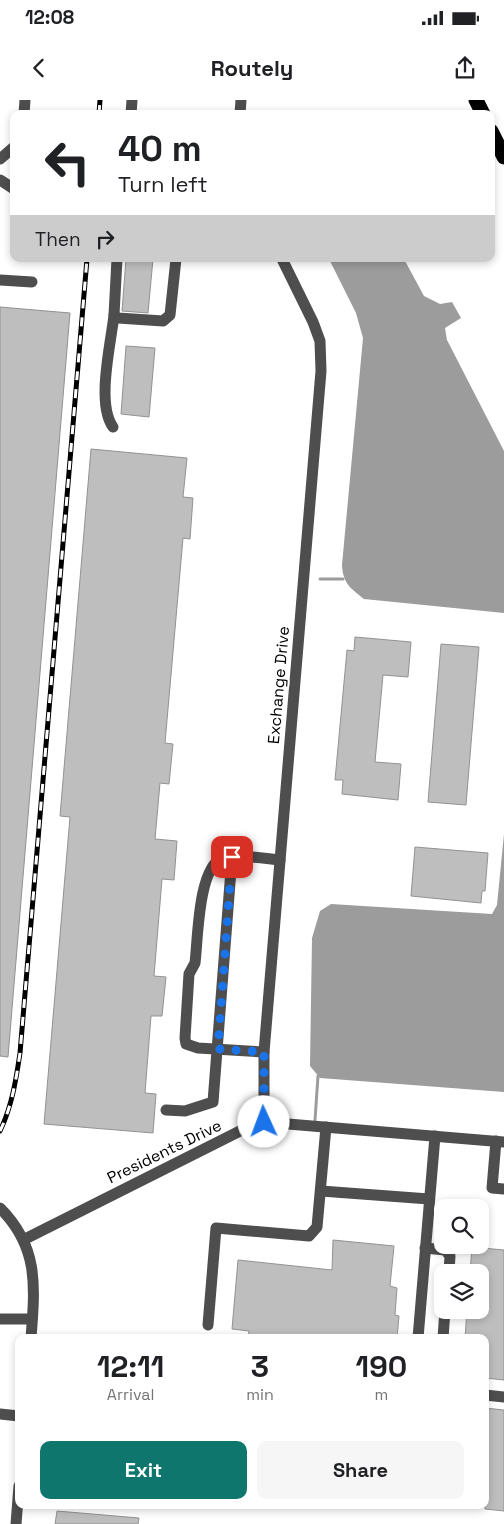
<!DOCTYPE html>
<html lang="en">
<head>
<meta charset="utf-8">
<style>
	body { margin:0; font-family:"Space Grotesk",sans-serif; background:#f6f6f6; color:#202124; height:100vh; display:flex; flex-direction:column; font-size:19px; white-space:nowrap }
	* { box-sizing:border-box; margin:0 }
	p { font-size:16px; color:#757577 }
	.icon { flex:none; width:28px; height:28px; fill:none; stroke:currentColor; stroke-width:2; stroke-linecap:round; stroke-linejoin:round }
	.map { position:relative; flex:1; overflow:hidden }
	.panel { position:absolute; left:15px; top:1234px; width:474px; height:175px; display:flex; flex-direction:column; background:#fff; border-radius:10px; box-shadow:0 2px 8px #0003 }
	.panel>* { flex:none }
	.top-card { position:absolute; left:10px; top:10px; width:485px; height:152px; border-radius:10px; box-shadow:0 2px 8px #0003; background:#fff; color:#202124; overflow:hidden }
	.buttons { position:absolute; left:434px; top:1099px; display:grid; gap:10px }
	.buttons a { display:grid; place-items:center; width:55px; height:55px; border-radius:10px; background:#fff; box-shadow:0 2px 8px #0003; font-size:25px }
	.pin { position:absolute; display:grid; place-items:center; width:42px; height:42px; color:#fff; margin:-21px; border-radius:10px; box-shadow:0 2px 8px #0006 }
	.me { position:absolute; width:55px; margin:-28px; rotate:358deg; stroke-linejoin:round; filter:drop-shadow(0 0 4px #0008) }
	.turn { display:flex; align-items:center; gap:18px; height:105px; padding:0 25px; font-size:22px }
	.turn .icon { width:65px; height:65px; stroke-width:2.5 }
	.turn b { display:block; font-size:35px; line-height:42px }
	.then { display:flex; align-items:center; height:48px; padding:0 25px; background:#0003; gap:10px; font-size:19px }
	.eta { display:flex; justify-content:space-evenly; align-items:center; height:85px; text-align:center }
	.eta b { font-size:30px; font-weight:600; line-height:35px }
	.action { display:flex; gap:10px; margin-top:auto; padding:10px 25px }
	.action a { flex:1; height:58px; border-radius:10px; background:#0f766e; color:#fff; font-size:20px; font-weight:600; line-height:58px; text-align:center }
	.action a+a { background:#f6f6f6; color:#202124 }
	.status { display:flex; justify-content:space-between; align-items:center; height:35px; padding:0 25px; background:#fff; direction:ltr }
	.status svg { height:14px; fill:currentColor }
	header { display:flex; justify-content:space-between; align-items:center; height:65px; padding:0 25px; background:#fff; font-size:22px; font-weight:600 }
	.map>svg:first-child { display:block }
	.water { fill:#9c9c9c }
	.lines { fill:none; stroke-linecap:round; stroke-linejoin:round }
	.stream { stroke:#9c9c9c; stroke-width:3 }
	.building { fill:#bebebe; stroke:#929292 }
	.minor { stroke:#4e4e4e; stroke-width:11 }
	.highway { stroke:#000; stroke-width:15 }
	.rail-casing { stroke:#000; stroke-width:5 }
	.rail { stroke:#fff; stroke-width:3; stroke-dasharray:9; stroke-linecap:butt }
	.route { stroke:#1a73e8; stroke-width:9; stroke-dasharray:0 16.2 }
	.labels { text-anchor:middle; stroke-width:4; stroke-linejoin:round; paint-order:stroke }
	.street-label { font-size:16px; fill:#000; stroke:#fff }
</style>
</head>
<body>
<div class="status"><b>12:08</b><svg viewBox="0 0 49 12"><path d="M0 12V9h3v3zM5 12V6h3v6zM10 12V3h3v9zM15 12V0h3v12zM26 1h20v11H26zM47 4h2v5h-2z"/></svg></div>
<header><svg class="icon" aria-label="back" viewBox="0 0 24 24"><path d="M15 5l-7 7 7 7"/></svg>Routely<svg class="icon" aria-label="share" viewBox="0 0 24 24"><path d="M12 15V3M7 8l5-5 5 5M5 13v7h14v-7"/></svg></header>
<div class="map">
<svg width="504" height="1424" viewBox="0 0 504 1424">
	<rect width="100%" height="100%" fill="#fff"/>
	<g class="water">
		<path d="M329 159H404L424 196 440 204 452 202 461 218 445 228 447 240 504 351V513L364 499C350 488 343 483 342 465L363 238 356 213Z"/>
		<path d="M504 734V992L320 978 310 966 312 838 320 811 331 804 492 814 497 805Z"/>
	</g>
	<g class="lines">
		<g class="stream">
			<path d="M320 479H343"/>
			<path d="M315 1020 318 976"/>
		</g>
	</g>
	<g class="building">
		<path d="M126 159H153L148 213 122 211Z"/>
		<path d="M0 207 70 213 8 957 0 956Z"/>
		<path d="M126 246 155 248 149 317 121 314Z"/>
		<path d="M91 349 187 358 183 397 193 398 190 439 183 438 165 643 173 644 169 684 160 683 155 739 177 741 174 780 162 779 154 876 166 877 162 916H151L145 993 156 994 153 1033 44 1024 70 717 60 716Z"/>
		<path d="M355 537 411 542 408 577 383 575 375 662 401 664 398 700 342 694 343 680H335L347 550 354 551Z"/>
		<path d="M441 544 479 547 466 705 428 702Z"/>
		<path d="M415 747 488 753 485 791H482L481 803 411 796Z"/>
		<path d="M333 1140 394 1146 390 1186 397 1188 395 1215 399 1216 397 1238H248L249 1231 232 1229 238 1160 332 1170Z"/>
		<path d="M472 1147 504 1150V1280L485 1278V1238H465L467 1210H480V1172H470Z"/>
		<path d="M485 1308 504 1310V1411L485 1409Z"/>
		<path d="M57 1411 139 1418 138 1424H55Z"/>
	</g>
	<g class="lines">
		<g class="minor">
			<path d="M24 14 25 0"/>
			<path d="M131 14 132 0"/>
			<path d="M240 14 241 0"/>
			<path d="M0 59 14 47"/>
			<path d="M0 80 14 89"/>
			<path d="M117 159 114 215 118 218 163 221 170 215 176 159"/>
			<path d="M0 180 32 182"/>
			<path d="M113 327C96 304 111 243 114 215"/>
			<path d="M264 952 198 948 186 944 185 938 189 874 195 863C198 839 198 768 222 758 235 753 266 759 280 760"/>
			<path d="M166 1010 185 1011 213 1002 232 757"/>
			<path d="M264 1022V952L321 271 320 241 313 222 282 159"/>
			<path d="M496 1041 492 1088 504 1089"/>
			<path d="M321 1091 429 1099"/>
			<path d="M0 1108C39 1147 35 1186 31 1238"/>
			<path d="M25 1139 240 1031 264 1022 504 1042"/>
			<path d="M425 1148 445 1150 450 1156 449 1172"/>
			<path d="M0 1219H32"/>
			<path d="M208 1225 216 1128 309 1136 317 1127 326 1027"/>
			<path d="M418 1238 435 1036"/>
			<path d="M443 1238 445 1210"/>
			<path d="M485 1295 504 1297"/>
			<path d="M0 1314 19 1316"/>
			<path d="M16 1424 19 1386"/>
		</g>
		<g class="highway">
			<path d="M476 0 483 14"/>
			<path d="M491 31 504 57"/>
		</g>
		<g class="rail-casing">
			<g id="rail">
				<path d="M99 14 100 0"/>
				<path d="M0 1031C12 1006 16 980 20 953L87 159"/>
			</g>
		</g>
		<use href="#rail" class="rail"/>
	</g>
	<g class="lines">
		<path class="route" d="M232 757 218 949 264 952V1022"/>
	</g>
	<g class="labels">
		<g class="street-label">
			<text transform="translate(278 585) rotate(-85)" y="6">Exchange Drive</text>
			<text transform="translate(164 1051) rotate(-26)" y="6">Presidents Drive</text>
		</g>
	</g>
</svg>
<div class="buttons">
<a><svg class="icon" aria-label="search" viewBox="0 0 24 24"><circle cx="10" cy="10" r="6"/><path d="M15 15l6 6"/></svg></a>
<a><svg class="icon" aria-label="layers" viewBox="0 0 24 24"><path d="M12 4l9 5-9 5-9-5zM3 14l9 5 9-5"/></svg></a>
</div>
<div class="pin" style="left:232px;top:757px;background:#d93025"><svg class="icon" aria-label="arrive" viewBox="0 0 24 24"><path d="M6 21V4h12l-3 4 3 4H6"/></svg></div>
<svg class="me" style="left:264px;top:1022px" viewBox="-20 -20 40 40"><circle r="19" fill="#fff"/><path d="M0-13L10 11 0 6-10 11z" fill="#1a73e8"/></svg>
<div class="top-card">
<div class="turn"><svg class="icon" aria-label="left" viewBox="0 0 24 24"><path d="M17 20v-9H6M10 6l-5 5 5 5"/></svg><div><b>40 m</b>Turn left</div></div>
<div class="then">Then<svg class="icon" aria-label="right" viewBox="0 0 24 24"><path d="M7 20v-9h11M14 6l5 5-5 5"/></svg></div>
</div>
<section class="panel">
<div class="eta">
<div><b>12:11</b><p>Arrival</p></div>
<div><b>3</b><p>min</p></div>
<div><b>190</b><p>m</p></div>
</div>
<div class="action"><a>Exit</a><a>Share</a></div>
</section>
</div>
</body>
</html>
